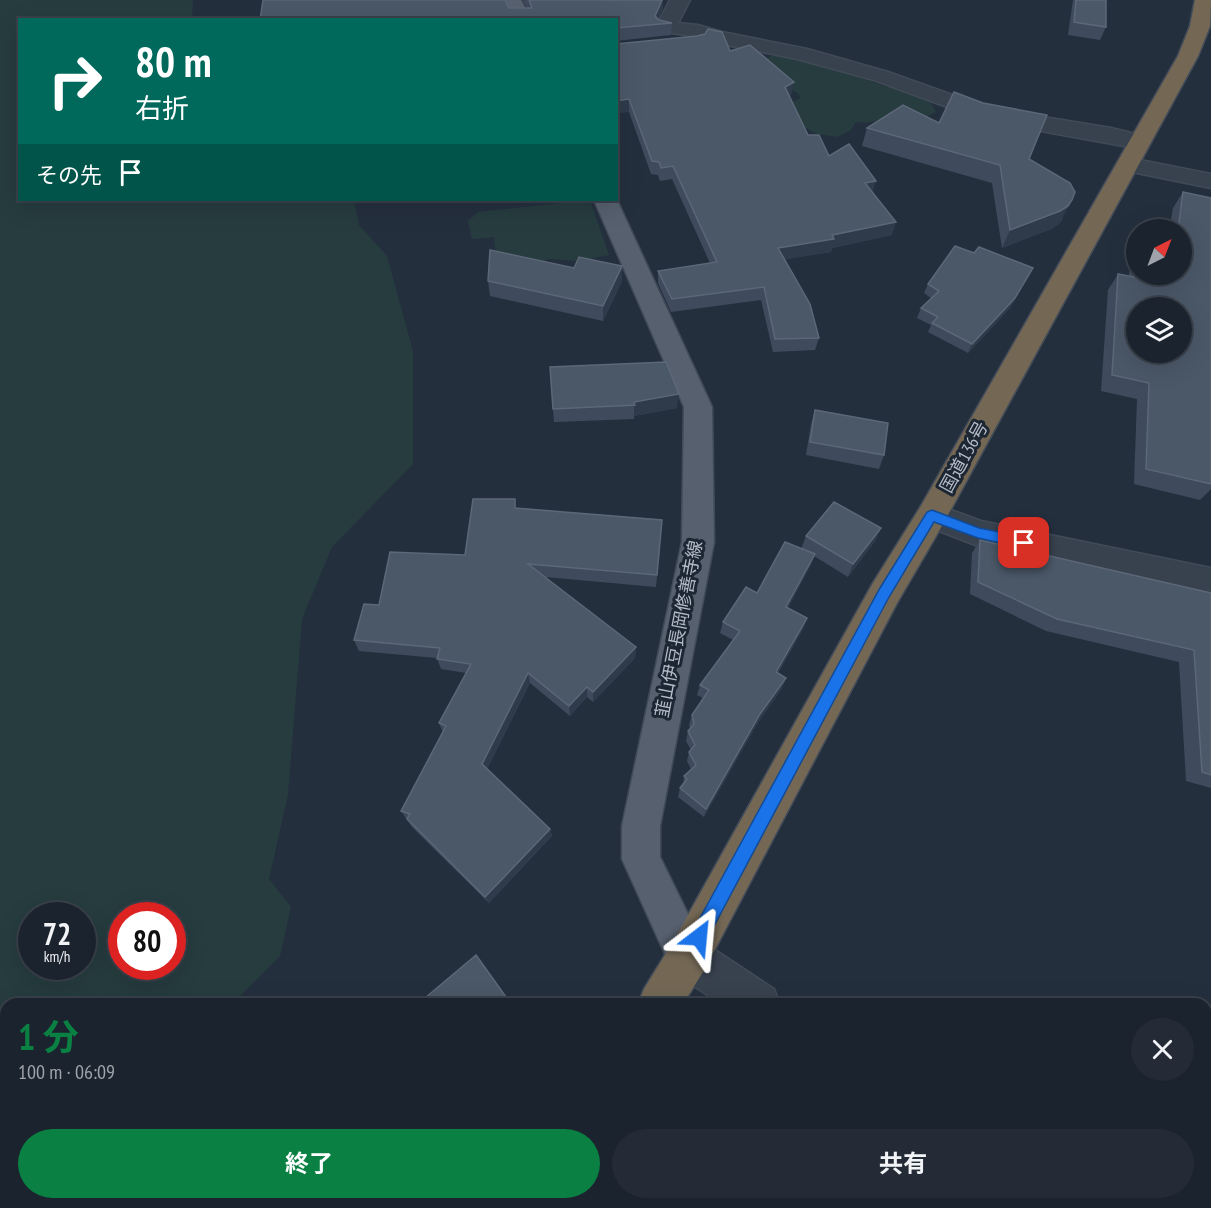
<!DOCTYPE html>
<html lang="ja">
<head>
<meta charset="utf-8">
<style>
	body { margin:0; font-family:"PT Sans Narrow","Noto Sans JP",sans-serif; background:#242b36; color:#f1f3f6; height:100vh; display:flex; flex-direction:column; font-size:22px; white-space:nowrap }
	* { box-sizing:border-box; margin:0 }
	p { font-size:20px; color:#a0a4aa }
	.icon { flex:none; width:33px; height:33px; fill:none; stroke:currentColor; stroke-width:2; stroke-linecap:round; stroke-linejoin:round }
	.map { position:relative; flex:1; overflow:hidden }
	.side { position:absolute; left:0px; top:998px; width:1212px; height:212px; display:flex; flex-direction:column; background:#1b232e; border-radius:18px 18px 0 0; box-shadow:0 6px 24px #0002,0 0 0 2px #39404a }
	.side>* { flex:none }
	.top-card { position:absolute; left:18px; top:18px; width:600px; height:183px; border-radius:0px; box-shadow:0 6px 24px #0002,0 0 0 2px #39404a; background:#00695c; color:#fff; overflow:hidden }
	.needle { width:39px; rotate:42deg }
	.tools { position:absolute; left:1126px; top:219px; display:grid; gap:12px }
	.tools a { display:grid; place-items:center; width:66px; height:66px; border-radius:50%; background:#1b232e; box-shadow:0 6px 24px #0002,0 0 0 2px #39404a; font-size:30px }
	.speed { position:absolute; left:18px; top:902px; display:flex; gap:12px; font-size:30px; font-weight:700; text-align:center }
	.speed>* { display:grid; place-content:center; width:78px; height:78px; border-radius:50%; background:#1b232e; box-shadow:0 6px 24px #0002,0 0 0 2px #39404a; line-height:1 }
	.speed small { font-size:15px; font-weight:400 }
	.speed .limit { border:9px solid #d22; background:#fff; color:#111 }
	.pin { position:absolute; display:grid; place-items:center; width:51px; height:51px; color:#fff; margin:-26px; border-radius:12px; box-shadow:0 3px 9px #0006 }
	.me { position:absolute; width:66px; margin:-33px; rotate:29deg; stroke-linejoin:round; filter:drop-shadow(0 0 4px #0008) }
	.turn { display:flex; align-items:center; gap:21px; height:126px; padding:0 18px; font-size:27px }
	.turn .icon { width:78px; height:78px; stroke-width:2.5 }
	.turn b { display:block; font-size:42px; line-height:51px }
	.then { display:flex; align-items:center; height:57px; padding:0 18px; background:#0003; gap:12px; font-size:22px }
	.round { display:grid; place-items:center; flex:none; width:63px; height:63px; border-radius:32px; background:#242b36 }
	.overview { display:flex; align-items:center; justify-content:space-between; height:102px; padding:0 18px }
	h1 { font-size:36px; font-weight:700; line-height:45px; color:#0b8043 }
	.action { display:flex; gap:12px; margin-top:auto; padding:12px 18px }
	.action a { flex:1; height:69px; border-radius:36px; background:#0b8043; color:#fff; font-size:24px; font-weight:700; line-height:69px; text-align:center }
	.action a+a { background:#242b36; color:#f1f3f6 }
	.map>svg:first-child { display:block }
	.green { fill:#263c3f; fill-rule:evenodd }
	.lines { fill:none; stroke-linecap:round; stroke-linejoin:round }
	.minor-casing { stroke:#414a57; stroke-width:3 }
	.major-casing { stroke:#414a57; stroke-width:3 }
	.highway-casing { stroke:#434c59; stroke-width:3 }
	.minor { fill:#38414e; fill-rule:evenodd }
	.major { fill:#56606e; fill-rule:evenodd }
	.highway { fill:#746855; fill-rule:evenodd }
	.wall { fill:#3f4b5c }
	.shaded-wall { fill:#2f3b4b }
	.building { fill:#4b5868; stroke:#5c6777; stroke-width:1.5; fill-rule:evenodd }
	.route { fill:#1a73e8; stroke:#114b97; stroke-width:1.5 }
	.labels { text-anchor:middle; stroke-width:6; stroke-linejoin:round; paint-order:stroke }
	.street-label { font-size:18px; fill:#b4bcc9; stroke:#1d2633 }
</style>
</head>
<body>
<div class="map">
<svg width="1211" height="1208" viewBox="0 0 1211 1208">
	<rect width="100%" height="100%" fill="#242f3e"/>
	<g class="green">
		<path d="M0 0H193L192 19 20 20V200H354L359 225 387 256 413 351V464L332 547 302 619 288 795 269 879 291 907 280 956 233 1003 6 1004V1203H48L43 1208H0ZM32 915H82V966H32ZM122 915H172V966H122Z"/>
		<path d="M782 55 849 73 884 86 900 88 922 94 931 103 936 112 922 119 890 118 865 123 856 122 850 131 837 137 818 134 804 127 792 102 801 98 797 92 785 89 765 60 771 56Z"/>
		<path d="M590 200 609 255 579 261 549 259 523 270 497 264 494 237 472 239 468 221 478 212Z"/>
	</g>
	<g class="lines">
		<g class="minor-casing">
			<g id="minor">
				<path d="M670 0H690L678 23 698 25 722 32 807 49 888 72 989 108 1111 128 1148 137 1151 142 1148 147 1140 149 985 121 874 80 797 59 716 43 698 37 659 31 656 27Z"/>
				<path d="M1130 158 1211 174V188L1122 170 1119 165 1122 160Z"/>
				<path d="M932 503 981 521 1211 568V596L978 546 921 524 917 515 921 506Z"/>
				<path d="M688 936 703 942 774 989 780 1004H721L673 972 667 957 673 942Z"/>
				<path d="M986 1203H1032L1033 1208H987Z"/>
			</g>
		</g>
		<g class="major-casing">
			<g id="major">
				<path d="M501 0H521L531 20H512Z"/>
				<path d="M616 198 712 407 714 542 660 826V857L709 957 703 972 688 978 673 972 622 859V826L682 542 684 407 594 200Z"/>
			</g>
		</g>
		<g class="highway-casing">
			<g id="highway">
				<path d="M1195 0H1211L1210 26 1198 56 943 524 897 603 703 972 683 1004H638L644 989 673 942 873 583 921 506 1178 56 1190 26Z"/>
				<path d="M484 1203H531L529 1208H482Z"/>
			</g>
		</g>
		<use href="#minor" class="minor"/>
		<use href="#major" class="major"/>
		<use href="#highway" class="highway"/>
	</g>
	<g class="wall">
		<path d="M523 0H663V9L658 19 659 20 672 23 671 35 616 41V20L509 8H527Z"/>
		<path d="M1073 0H1106V27L1100 40 1068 35Z"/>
		<path d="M616 44 730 51 791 95 789 96 808 135 829 156 873 193 892 235 832 248 831 252 785 259 819 338 815 350 773 352 761 300 671 312 658 283V271L710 263 672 179 660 181 658 175 651 174 629 112Z"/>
		<path d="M939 123 1029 159 1063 218 1059 224 1051 229 1002 248 992 183 862 146 867 128Z"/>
		<path d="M1183 192 1211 198V489L1200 500 1134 484 1137 399 1101 391 1108 290 1118 274 1129 276V272L1136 260 1137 245V274H1182V230H1169L1173 208Z"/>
		<path d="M622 266V281L603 321 490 296 488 281 574 268Z"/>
		<path d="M1028 277 1010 308 968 353 928 332 931 325 917 318 921 308 931 298 924 293 928 284Z"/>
		<path d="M550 367 677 408 634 416V419L554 422Z"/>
		<path d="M815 410 884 455 879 469 806 455 811 424Z"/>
		<path d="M517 508 662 520 656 587 545 577 636 647 635 658 593 702 587 697 570 716 530 683 487 769 550 829 552 836 489 903 412 827 401 811 443 733 439 723 466 673 441 669 437 658 359 651 354 640 465 555Z"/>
		<path d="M881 528 875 541 848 577 814 556 810 566 788 608 807 618 803 629 778 673 786 678 782 688 757 724 704 817 678 797 680 788 683 785 684 776 691 769 687 761 689 752 691 750 686 741 688 731 690 728 689 725 692 715 703 698 697 695 700 685 733 640 720 633 723 622 757 593 801 549 806 536Z"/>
		<path d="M980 540 1211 593V788L1186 781 1179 662 1046 631 970 594 972 553Z"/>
	</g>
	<g class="shaded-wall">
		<path d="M662 0H663V9L656 24 655 16Z"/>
		<path d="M794 82 791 95 782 100 785 87Z"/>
		<path d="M629 99V112L616 114V101Z"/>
		<path d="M876 181 872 194 865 183Z"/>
		<path d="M1072 200 1059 224 1051 229 1002 248 1010 230Z"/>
		<path d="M896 222 892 235 832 248 831 252 776 261 778 248Z"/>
		<path d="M622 266V281L603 321V306Z"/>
		<path d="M1033 268 1010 308 968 353 972 344Z"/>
		<path d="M679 394 677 408 634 416V402Z"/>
		<path d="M881 528 875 541 848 577 853 564Z"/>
		<path d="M815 554 810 566 782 619 786 607Z"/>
		<path d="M807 618 803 629 772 682 776 672Z"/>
		<path d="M636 647 635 658 593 702V692Z"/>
		<path d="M528 673 530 683 485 773 482 764Z"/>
		<path d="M786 678 782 688 757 724 704 817 706 809 760 714Z"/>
		<path d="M587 687V697L570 716 569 706Z"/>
		<path d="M550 829 552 836 489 903 485 897Z"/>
		<path d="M226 1203H240L243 1208H229Z"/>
		<path d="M395 1203H401L397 1208H390Z"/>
	</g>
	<g class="building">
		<path d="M263 0H505L509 8H532L529 0H662L655 16 659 20 672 23 616 28V20H260Z"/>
		<path d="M1076 0H1106V27L1074 22Z"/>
		<path d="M708 29 722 32 730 51 750 45 794 82 785 87 808 135H819L829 156 849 144 876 181 865 183 896 222 832 235 834 239 778 248 810 304 819 338 775 339 764 287 672 299 658 271 717 262 673 166 661 168 659 162 652 161 629 99 616 101V44L697 36 705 34Z"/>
		<path d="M954 92 983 103 1047 115 1029 159 1070 183 1075 192 1072 200 1068 206 1060 211 1010 230 1000 165 867 128 903 105 939 123Z"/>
		<path d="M1183 192 1211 198V484L1146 469 1149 383 1112 375 1118 274 1139 278V274H1182V230H1178ZM1137 308H1182V352H1137Z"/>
		<path d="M1147 227 1158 230H1147Z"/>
		<path d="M955 246 974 253 979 247 1033 268 1015 298 972 344 932 323 938 317 921 308 939 291 928 284Z"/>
		<path d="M490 250 574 268 579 257 622 266 603 306 488 281Z"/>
		<path d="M666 362 679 394 634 402 635 405 553 409 550 367Z"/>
		<path d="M815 410 888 423 884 455 810 442Z"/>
		<path d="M473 499H515V508L662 520 657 575 528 564 636 647 593 692 587 687 569 706 528 673 482 764 550 829 485 897 407 819 410 814 401 811 446 726 439 723 471 664 437 659 440 648 354 640 364 604 379 605 390 552 465 555Z"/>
		<path d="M834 502 881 528 853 564 806 536Z"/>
		<path d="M980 540 1211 593V775L1202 772 1194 650 1057 619 978 582Z"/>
		<path d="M785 542 815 554 786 607 807 618 776 672 786 678 760 714 706 809 680 788 687 779 684 776 696 765 689 752 695 745 688 731 694 724 692 715 709 690 700 685 740 631 723 622 746 587 757 593Z"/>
		<path d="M476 955 511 1004H419V1003Z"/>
		<path d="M171 1203H226L229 1208H175Z"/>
		<path d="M292 1203H395L390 1208H295Z"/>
	</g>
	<path class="route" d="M932 510 979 528 1024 537 1031 543 1024 548 978 538 934 522 889 597 705 943 699 945 693 943 691 937 693 931 880 588 927 512Z"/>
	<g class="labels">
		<g class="street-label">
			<text transform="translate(964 457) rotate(-61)" y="6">国道136号</text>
			<text transform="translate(679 629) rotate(-79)" y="6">韮山伊豆長岡修善寺線</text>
		</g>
	</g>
</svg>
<div class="tools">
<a><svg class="needle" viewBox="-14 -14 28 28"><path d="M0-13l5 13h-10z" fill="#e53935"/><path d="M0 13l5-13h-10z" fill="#a0a4aa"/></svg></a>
<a><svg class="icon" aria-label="layers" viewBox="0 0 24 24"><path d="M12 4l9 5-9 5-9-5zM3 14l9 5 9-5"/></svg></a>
</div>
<div class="speed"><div>72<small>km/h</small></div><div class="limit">80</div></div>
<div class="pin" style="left:1024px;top:543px;background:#d93025"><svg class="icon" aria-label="arrive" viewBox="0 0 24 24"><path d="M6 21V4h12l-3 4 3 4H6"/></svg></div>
<svg class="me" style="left:699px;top:937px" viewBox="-20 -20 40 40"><path d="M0-17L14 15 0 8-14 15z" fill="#1a73e8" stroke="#fff" stroke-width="4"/></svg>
<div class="top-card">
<div class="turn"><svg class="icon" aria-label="right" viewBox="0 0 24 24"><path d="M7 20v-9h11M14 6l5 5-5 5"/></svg><div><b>80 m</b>右折</div></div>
<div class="then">その先<svg class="icon" aria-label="arrive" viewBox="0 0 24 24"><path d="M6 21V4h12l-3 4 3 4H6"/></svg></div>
</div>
<section class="side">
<div class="overview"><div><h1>1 分</h1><p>100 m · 06:09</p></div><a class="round"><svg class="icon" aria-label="close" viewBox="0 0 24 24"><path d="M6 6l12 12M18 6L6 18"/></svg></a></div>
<div class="action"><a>終了</a><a>共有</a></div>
</section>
</div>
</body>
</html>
